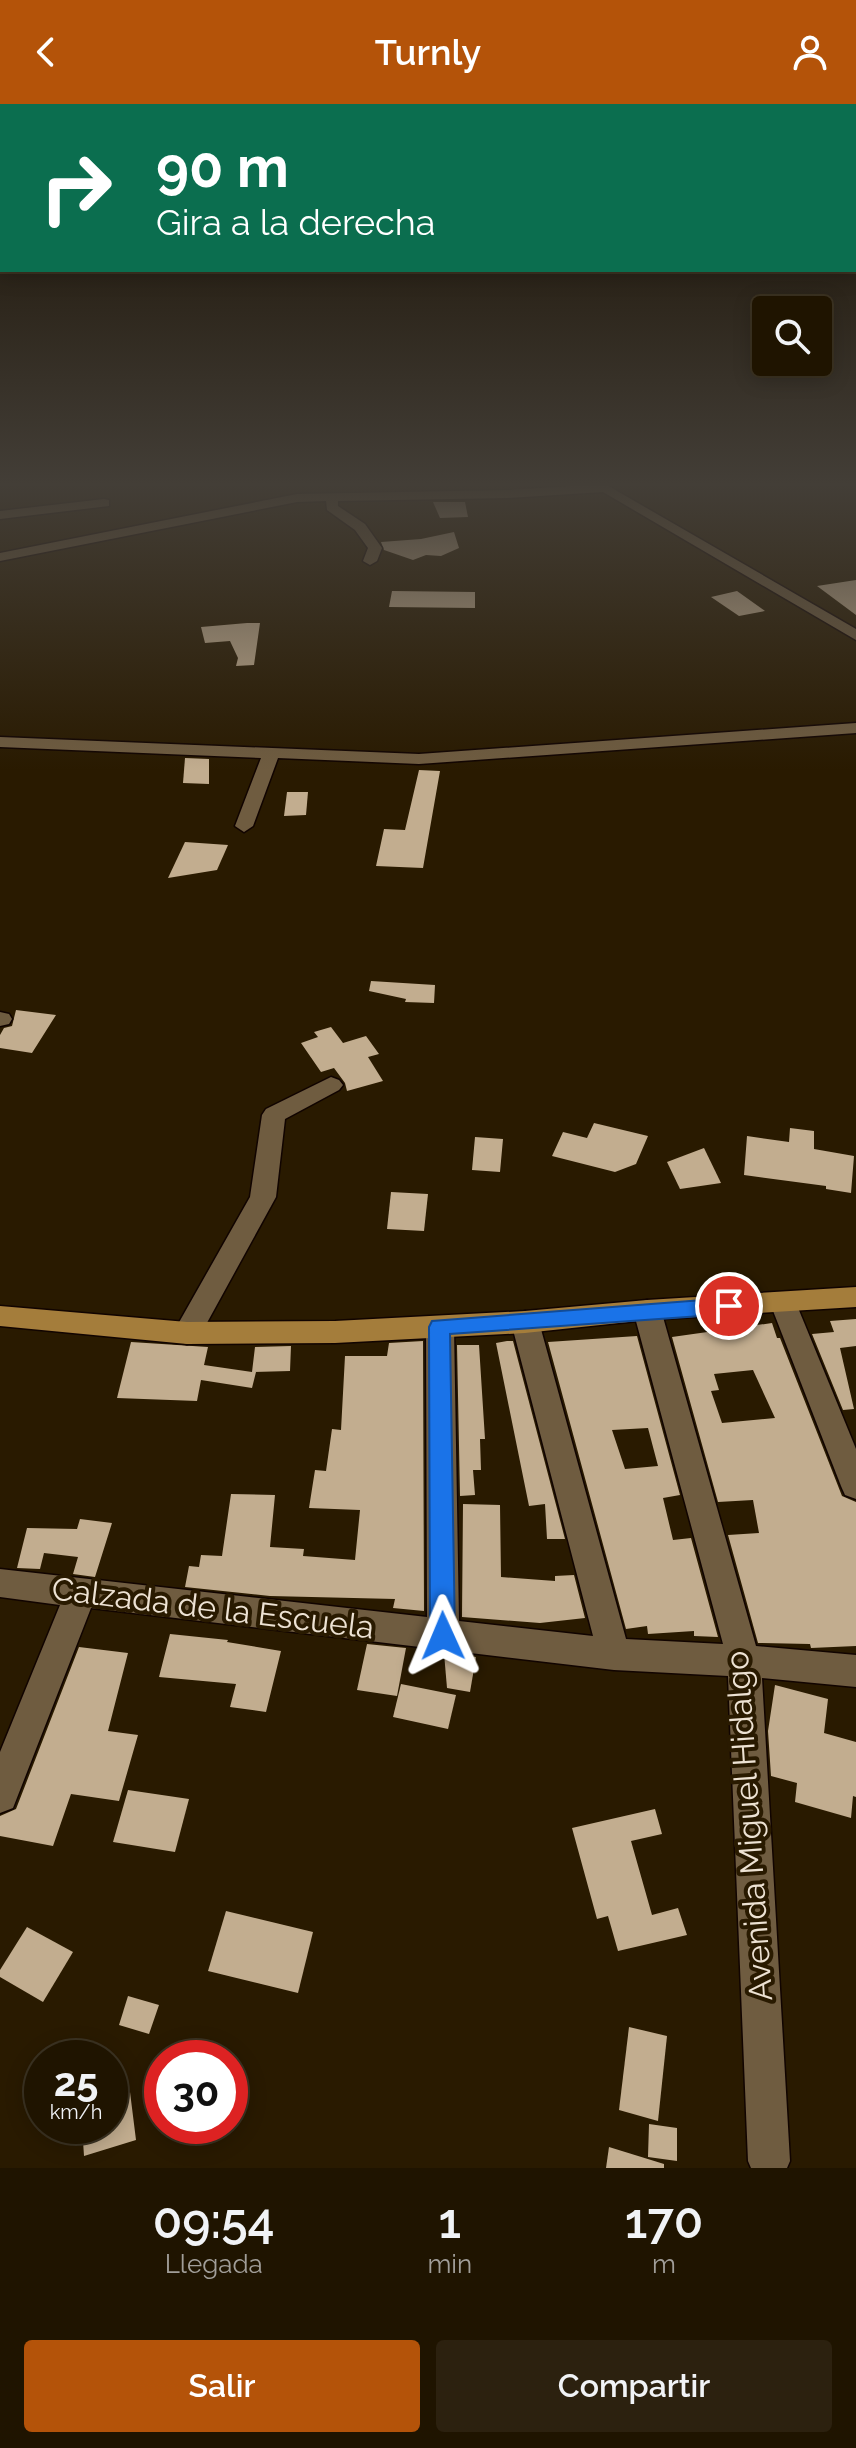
<!DOCTYPE html>
<html lang="es">
<head>
<meta charset="utf-8">
<style>
	body { margin:0; font-family:Raleway,sans-serif; background:#2c210f; color:#f1f3f6; height:100vh; display:flex; flex-direction:column; font-size:30px; white-space:nowrap }
	* { box-sizing:border-box; margin:0 }
	p { font-size:26px; color:#a19e99 }
	.icon { flex:none; width:44px; height:44px; fill:none; stroke:currentColor; stroke-width:2; stroke-linecap:round; stroke-linejoin:round }
	.map { position:relative; height:2064px; overflow:hidden }
	.sheet { display:flex; flex-direction:column; background:#1f1400; flex:1 }
	.sheet>* { flex:none }
	.guide { position:absolute; left:0px; top:0px; width:856px; height:168px; box-shadow:0 4px 20px #0003,0 0 0 2px #3c3322; background:#0b6e4f; color:#fff; overflow:hidden }
	.fabs { position:absolute; left:752px; top:192px; display:grid; gap:16px }
	.fabs a { display:grid; place-items:center; width:80px; height:80px; border-radius:8px; background:#1f1400; box-shadow:0 4px 20px #0003,0 0 0 2px #3c3322; font-size:40px }
	.speed { position:absolute; left:24px; top:1936px; display:flex; gap:16px; font-size:40px; font-weight:700; text-align:center }
	.speed>* { display:grid; place-content:center; width:104px; height:104px; border-radius:50%; background:#1f1400; box-shadow:0 4px 20px #0003,0 0 0 2px #3c3322; line-height:1 }
	.speed small { font-size:20px; font-weight:400 }
	.speed .limit { border:12px solid #d22; background:#fff; color:#111 }
	.pin { position:absolute; display:grid; place-items:center; width:68px; height:68px; color:#fff; margin:-34px; border:4px solid #fff; border-radius:50%; box-shadow:0 2px 8px #0007 }
	.me { position:absolute; width:88px; margin:-44px; rotate:359deg; stroke-linejoin:round; filter:drop-shadow(0 0 6px #0008) }
	.turn { display:flex; align-items:center; gap:28px; height:168px; padding:0 24px; font-size:36px }
	.turn .icon { width:104px; height:104px; stroke-width:2.5 }
	.turn b { display:block; font-size:56px; line-height:68px }
	.eta { display:flex; justify-content:space-evenly; align-items:center; height:136px; text-align:center }
	.eta b { font-size:48px; font-weight:600; line-height:56px }
	.primary-button { display:flex; gap:16px; margin-top:auto; padding:16px 24px }
	.primary-button a { flex:1; height:92px; border-radius:8px; background:#b45309; color:#fff; font-size:32px; font-weight:600; line-height:92px; text-align:center }
	.primary-button a+a { background:#2c210f; color:#f1f3f6 }
	header { display:flex; justify-content:space-between; align-items:center; height:104px; padding:0 24px; background:#b45309; color:#fff; font-size:36px; font-weight:600 }
	.map>svg:first-child { display:block }
	.building { fill:#c2ad8f; fill-rule:evenodd }
	.lines { fill:none; stroke-linecap:round; stroke-linejoin:round }
	.minor-casing { stroke:#110400; stroke-width:3 }
	.major-casing { stroke:#110400; stroke-width:3 }
	.minor { fill:#6f5c40; fill-rule:evenodd }
	.major { fill:#a47d3b; fill-rule:evenodd }
	.route { fill:#1a73e8; stroke:#114b97; stroke-width:2 }
	.labels { text-anchor:middle; stroke-width:8; stroke-linejoin:round; paint-order:stroke }
	.near-street-label { font-size:32px; fill:#ede2d3; stroke:#291a00 }
</style>
</head>
<body>
<header><svg class="icon" aria-label="back" viewBox="0 0 24 24"><path d="M15 5l-7 7 7 7"/></svg>Turnly<svg class="icon" aria-label="person" viewBox="0 0 24 24"><circle cx="12" cy="8" r="4"/><path d="M4 21q1-7 8-7t8 7"/></svg></header>
<div class="map">
<svg width="856" height="2064" viewBox="0 0 856 2064">
	<rect width="100%" height="100%" fill="#291a00"/>
	<g class="building">
		<path d="M433 398H465L468 413 440 414Z"/>
		<path d="M454 428 459 444 441 452 426 451 413 456 384 446 381 438 421 435Z"/>
		<path d="M856 476V511L817 482Z"/>
		<path d="M392 487 475 488V504L389 503Z"/>
		<path d="M737 487 765 507 739 512 711 493Z"/>
		<path d="M247 519H260L254 561 236 562 238 554 230 537 205 539 201 523Z"/>
		<path d="M185 654 209 655V680L183 679Z"/>
		<path d="M419 666 440 667 423 764 376 762 384 725 405 726Z"/>
		<path d="M287 688H308L306 711 284 712Z"/>
		<path d="M185 738 228 741 217 766 168 774Z"/>
		<path d="M371 877 435 881 434 899 405 898 406 895 369 887Z"/>
		<path d="M16 906 56 911 32 949 0 944V931L4 924 12 922Z"/>
		<path d="M331 923 343 939 366 932 379 950 368 953 383 977 347 987 345 979 334 964 321 968 301 939 318 933 314 928Z"/>
		<path d="M594 1019 648 1032 636 1060 615 1068 552 1052 563 1028 587 1034Z"/>
		<path d="M790 1024 814 1027V1045L854 1052 851 1089 826 1085V1082L744 1071 747 1032 789 1038Z"/>
		<path d="M475 1033 503 1035 500 1068 472 1066Z"/>
		<path d="M704 1044 721 1079 680 1085 667 1058Z"/>
		<path d="M391 1088 428 1090 424 1127 387 1125Z"/>
		<path d="M856 1215V1242L840 1244 854 1305 843 1306 812 1230 834 1228 830 1217Z"/>
		<path d="M772 1219 777 1234H780L842 1392 856 1398V1542L811 1544 810 1540 758 1539 728 1431 759 1429 753 1396 718 1398 672 1233ZM753 1266 775 1314 722 1319 711 1287 719 1286 714 1270Z"/>
		<path d="M637 1232 680 1391 663 1394 673 1436 691 1434 718 1533 694 1532V1527L648 1530 647 1522 626 1525 548 1238ZM648 1324 658 1362 625 1365 612 1326Z"/>
		<path d="M423 1237 424 1507 393 1504 395 1495 270 1492 185 1483 189 1462 199 1463 201 1451 222 1452 231 1390 275 1391 270 1443 304 1445 303 1452 355 1456 360 1406 309 1404 315 1366 326 1367 332 1325 341 1326 345 1252H387L389 1239Z"/>
		<path d="M507 1237H513L565 1435H547L545 1400 529 1402 496 1239Z"/>
		<path d="M131 1238 208 1243 204 1261 252 1268 255 1243 291 1242 290 1267 253 1268H256L252 1284 201 1276 197 1297 117 1294Z"/>
		<path d="M457 1241H479L485 1335H480L481 1366H473L475 1391 460 1392Z"/>
		<path d="M463 1400 500 1401 501 1473 555 1477V1472L574 1471 585 1514 540 1519 462 1513Z"/>
		<path d="M80 1415 112 1419 95 1473 73 1470 78 1453 44 1449 40 1465 17 1464 27 1424 77 1425Z"/>
		<path d="M170 1530 228 1536 227 1538 281 1547 266 1608 230 1603 236 1580 159 1573Z"/>
		<path d="M367 1540 406 1544 397 1592 357 1586Z"/>
		<path d="M79 1543 128 1549 108 1627 138 1631 119 1697 71 1690 53 1742 0 1732V1712L16 1705Z"/>
		<path d="M444 1549 476 1553 470 1588 447 1584Z"/>
		<path d="M401 1580 456 1591 448 1625 393 1613Z"/>
		<path d="M775 1581 828 1595 824 1629 856 1638V1693L853 1692 851 1714 795 1698 797 1679 771 1672 768 1627Z"/>
		<path d="M128 1686 189 1695 175 1748 113 1738Z"/>
		<path d="M655 1705 662 1730 631 1737 652 1811 678 1804 687 1831 618 1847 608 1812 597 1815 572 1724Z"/>
		<path d="M226 1807 313 1828 298 1889 208 1867Z"/>
		<path d="M27 1823 73 1848 43 1898 0 1873V1866Z"/>
		<path d="M128 1892 159 1901 149 1930 119 1921Z"/>
		<path d="M629 1923 667 1932 658 2017 619 2006Z"/>
		<path d="M130 1988 136 2036 84 2052 82 2022H110V1994Z"/>
		<path d="M649 2020 677 2024V2057L648 2053Z"/>
		<path d="M609 2043 664 2060V2064H606Z"/>
	</g>
	<g class="lines">
		<g class="minor-casing">
			<g id="minor">
				<path d="M605 380 856 525V536L603 388 508 394 338 397V402L365 420 382 444 377 457 370 461 363 457 368 444 355 426 327 406 326 397 297 398 0 457V449L297 390 508 386Z"/>
				<path d="M104 395 109 396V402L0 415V407Z"/>
				<path d="M856 619V629L419 660 278 654 253 722 244 728 235 722 261 654 0 643V633L419 650Z"/>
				<path d="M0 908 9 910 12 915 9 920 0 922Z"/>
				<path d="M331 973 339 976 343 981 339 986 285 1015 276 1093 197 1237 187 1240 177 1237 173 1229 250 1093 262 1011 266 1005Z"/>
				<path d="M783 1189 793 1192 796 1199 856 1345V1395L845 1391 841 1382 770 1199 773 1192Z"/>
				<path d="M647 1196 657 1199 661 1206 756 1542 856 1551V1583L762 1574 790 2057 787 2064H751L748 2057 728 1572 614 1566 91 1504 13 1704 0 1709V1648L60 1501 0 1493V1465L427 1513 426 1223 430 1215 440 1212 450 1215 454 1223 459 1517 593 1532 511 1218 515 1211 525 1207 535 1211 539 1218 626 1535 723 1540 633 1206 637 1199Z"/>
			</g>
		</g>
		<g class="major-casing">
			<path id="major" d="M856 1183V1203L647 1216 525 1229 335 1239 187 1240 0 1222V1202L187 1218 335 1217 525 1207 647 1196Z"/>
		</g>
		<use href="#minor" class="minor"/>
		<use href="#major" class="major"/>
	</g>
	<linearGradient id="sky" x2="0" y2="1"><stop stop-color="#170e00"/><stop offset="0.57" stop-color="#433e37"/><stop offset="1" stop-color="#433e37" stop-opacity="0"/></linearGradient>
	<rect width="856" height="667" fill="url(#sky)"/>
	<path class="route" d="M729 1194 736 1197 739 1202 736 1208 729 1210 450 1230 455 1532 452 1540 443 1543 434 1540 430 1532 429 1223 432 1217Z"/>
	<g class="labels">
		<g class="near-street-label">
			<text transform="translate(213 1504) rotate(7)" y="11">Calzada de la Escuela</text>
			<text transform="translate(749 1722) rotate(-94)" y="11">Avenida Miguel Hidalgo</text>
		</g>
	</g>
</svg>
<div class="fabs">
<a><svg class="icon" aria-label="search" viewBox="0 0 24 24"><circle cx="10" cy="10" r="6"/><path d="M15 15l6 6"/></svg></a>
</div>
<div class="speed"><div>25<small>km/h</small></div><div class="limit">30</div></div>
<div class="pin" style="left:729px;top:1202px;background:#d93025"><svg class="icon" aria-label="arrive" viewBox="0 0 24 24"><path d="M6 21V4h12l-3 4 3 4H6"/></svg></div>
<svg class="me" style="left:443px;top:1532px" viewBox="-20 -20 40 40"><path d="M0-17L14 15 0 8-14 15z" fill="#1a73e8" stroke="#fff" stroke-width="4"/></svg>
<div class="guide">
<div class="turn"><svg class="icon" aria-label="right" viewBox="0 0 24 24"><path d="M7 20v-9h11M14 6l5 5-5 5"/></svg><div><b>90 m</b>Gira a la derecha</div></div>
</div>
</div>
<section class="sheet">
<div class="eta">
<div><b>09:54</b><p>Llegada</p></div>
<div><b>1</b><p>min</p></div>
<div><b>170</b><p>m</p></div>
</div>
<div class="primary-button"><a>Salir</a><a>Compartir</a></div>
</section>
</body>
</html>
